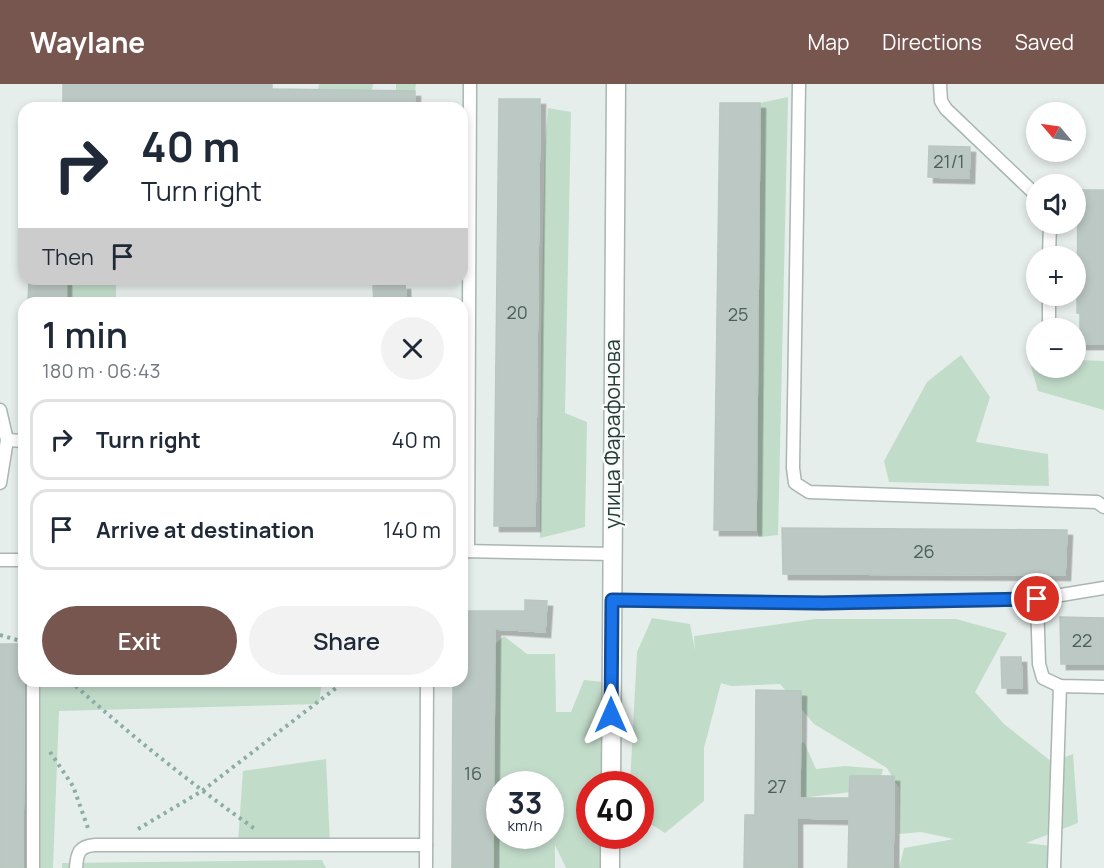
<!DOCTYPE html>
<html lang="en">
<head>
<meta charset="utf-8">
<style>
	body { margin:0; font-family:Manrope,sans-serif; background:#f2f2f3; color:#1f2937; height:100vh; display:flex; flex-direction:column; font-size:22px; white-space:nowrap }
	* { box-sizing:border-box; margin:0 }
	p { font-size:20px; color:#747a83 }
	.icon { flex:none; width:33px; height:33px; fill:none; stroke:currentColor; stroke-width:2; stroke-linecap:round; stroke-linejoin:round }
	.map { position:relative; flex:1; overflow:hidden }
	.details { position:absolute; left:18px; top:213px; width:450px; height:390px; display:flex; flex-direction:column; background:#fff; border-radius:18px; box-shadow:0 3px 9px #0003 }
	.details>* { flex:none }
	.top-card { position:absolute; left:18px; top:18px; width:450px; height:183px; border-radius:18px; box-shadow:0 3px 9px #0003; background:#fff; color:#1f2937; overflow:hidden }
	.needle { width:39px; rotate:299deg }
	.buttons { position:absolute; left:1026px; top:18px; display:grid; gap:12px }
	.buttons a { display:grid; place-items:center; width:60px; height:60px; border-radius:50%; background:#fff; box-shadow:0 3px 9px #0003; font-size:30px }
	.speed { position:absolute; left:486px; top:687px; display:flex; gap:12px; font-size:30px; font-weight:700; text-align:center }
	.speed>* { display:grid; place-content:center; width:78px; height:78px; border-radius:50%; background:#fff; box-shadow:0 3px 9px #0003; line-height:1 }
	.speed small { font-size:15px; font-weight:400 }
	.speed .limit { border:9px solid #d22; background:#fff; color:#111 }
	.pin { position:absolute; display:grid; place-items:center; width:51px; height:51px; color:#fff; margin:-26px; border:3px solid #fff; border-radius:50%; box-shadow:0 2px 6px #0007 }
	.me { position:absolute; width:66px; margin:-33px; rotate:0deg; stroke-linejoin:round; filter:drop-shadow(0 0 4px #0008) }
	.turn { display:flex; align-items:center; gap:21px; height:126px; padding:0 24px; font-size:27px }
	.turn .icon { width:78px; height:78px; stroke-width:2.5 }
	.turn b { display:block; font-size:42px; line-height:51px }
	.then { display:flex; align-items:center; height:57px; padding:0 24px; background:#0003; gap:12px; font-size:22px }
	.round { display:grid; place-items:center; flex:none; width:63px; height:63px; border-radius:32px; background:#f2f2f3 }
	.summary { display:flex; align-items:center; justify-content:space-between; height:102px; padding:0 24px }
	h1 { font-size:36px; font-weight:600; line-height:45px }
	.cta { display:flex; gap:12px; margin-top:auto; padding:12px 24px }
	.cta a { flex:1; height:69px; border-radius:36px; background:#775650; color:#fff; font-size:24px; font-weight:600; line-height:69px; text-align:center }
	.cta a+a { background:#f2f2f3; color:#1f2937 }
	ul { padding:0; list-style:none }
	li { display:flex; align-items:center; gap:18px; height:81px; margin:0 12px 9px; padding:0 12px; border:3px solid #e0e1e3; border-radius:18px }
	li div { flex:1 }
	li b { display:block; font-size:22px }
	li em { font-style:normal }
	header { display:flex; align-items:center; gap:36px; box-sizing:border-box; height:84px; padding:0 30px; background:#775650; color:#fff }
	header strong { font-size:28px }
	nav { display:flex; gap:33px; margin-inline-start:auto; font-size:21px }
	.map>svg:first-child { display:block }
	.green { fill:#c2dcca; fill-rule:evenodd }
	.building { fill:#bcc8c4; stroke:#b9c7c1; stroke-width:1.5; filter:url(#shadow) }
	.lines { fill:none; stroke-linecap:round; stroke-linejoin:round }
	.service-casing { stroke:#a9b6b2; stroke-width:15 }
	.tertiary-casing { stroke:#a9b6b2; stroke-width:21 }
	.path { stroke:#8bada3; stroke-width:4; stroke-dasharray:3 4.5; stroke-linecap:butt }
	.service { stroke:#fff; stroke-width:12 }
	.tertiary { stroke:#fff; stroke-width:18 }
	.route-casing { stroke:#114b97; stroke-width:15 }
	.route { stroke:#1a73e8; stroke-width:10 }
	.labels { text-anchor:middle; stroke-width:4.5; stroke-linejoin:round; paint-order:stroke }
	.number-label { font-size:18px; fill:#4c605b }
	.street-label { font-size:21px; fill:#273e38; stroke:#f7faf9 }
</style>
</head>
<body>
<header>
<strong>Waylane</strong>
<nav><a>Map</a><a>Directions</a><a>Saved</a></nav>
</header>
<div class="map">
<svg width="1104" height="784" viewBox="0 0 1104 784">
	<defs>
		<filter id="shadow"><feDropShadow dx="5.5" dy="5.5" stdDeviation="0" flood-color="#0004"/></filter>
	</defs>
	<rect width="100%" height="100%" fill="#e6eeeb"/>
	<g class="green">
		<path d="M319 0H373L372 6H318Z"/>
		<path d="M396 0H416L415 7H396Z"/>
		<path d="M788 13 778 451 759 453 756 442 760 19Z"/>
		<path d="M548 24 571 28 565 329 587 338 585 443 540 454 541 254 545 57Z"/>
		<rect x="68" y="195" width="48" height="24"/>
		<path d="M961 271 990 313 976 358 1048 370 1049 402 889 398 884 377 927 298Z"/>
		<path d="M1076 276 1104 277V326L1038 307 1031 282 1036 280V284H1076Z"/>
		<path d="M652 534 690 540 695 566 694 552 816 535H956L1007 549 975 608 1004 640 1052 678 1073 670 1078 739 1026 759 1061 763 1057 784H899L904 764 954 755 921 748 899 750V704L887 684 814 640 780 600 731 602 721 599 704 664V717L665 749 641 734 640 700H630L637 568Z"/>
		<path d="M504 552 527 570H555L556 628H571L584 596 603 598V700H590V752H603V784H566L555 761V784H489L495 560ZM500 700H550V752H500Z"/>
		<path d="M25 597H322L319 620 59 627 53 784H25Z"/>
		<path d="M804 658 816 685 845 682 883 685 878 705 800 714V660Z"/>
		<path d="M326 675 330 761 238 758 243 687Z"/>
		<path d="M322 776 326 784H62V779Z"/>
	</g>
	<g class="building">
		<path d="M63 0H272V5L415 7V24H63Z"/>
		<path d="M499 15H540L535 442H494Z"/>
		<path d="M720 19H760L756 446H714Z"/>
		<path d="M929 62 970 63 969 94 928 93Z"/>
		<path d="M1078 106H1104V260H1080V229H1077Z"/>
		<path d="M29 195H66V219H28Z"/>
		<path d="M405 200 406 219H374L373 202Z"/>
		<path d="M782 444 1067 446 1065 491 783 490Z"/>
		<path d="M525 516 547 517 545 548 495 545 493 784H452L453 597H462V527H525Z"/>
		<path d="M1060 533 1104 534V580H1061Z"/>
		<path d="M0 560H24L23 784H0Z"/>
		<path d="M1001 573H1021L1022 604H1002Z"/>
		<path d="M756 606 801 607 800 714H849L850 692H894L893 784H848L849 735 797 734V784H744L745 731H755Z"/>
	</g>
	<g class="lines">
		<g class="service-casing">
			<g id="service">
				<path d="M799 0 793 384 795 399 809 408 1097 418 1104 423"/>
				<path d="M940 0 941 17 946 25 1036 111"/>
				<path d="M1049 172 1050 140"/>
				<path d="M1049 243V212"/>
				<path d="M0 326 7 356 0 399"/>
				<path d="M7 356 24 357"/>
				<path d="M462 467 612 470"/>
				<path d="M468 467 470 0"/>
				<path d="M0 476H24"/>
				<path d="M1037 515 1039 580 1043 594 1060 602 1104 603"/>
				<path d="M612 516 823 519 1037 515 1104 504"/>
				<path d="M33 784V597"/>
				<path d="M76 784C77 769 79 762 95 761H426"/>
				<path d="M426 784 427 597"/>
				<path d="M1054 784 1060 602"/>
			</g>
		</g>
		<g class="tertiary-casing">
			<g id="tertiary">
				<path d="M611 700 616 0"/>
				<path d="M610 784V752"/>
			</g>
		</g>
		<g class="path">
			<path d="M0 551 24 558"/>
			<path d="M70 597C129 650 190 699 255 745"/>
			<path d="M50 668 73 702 89 747"/>
			<path d="M138 745 202 707 345 597"/>
		</g>
		<use href="#service" class="service"/>
		<use href="#tertiary" class="tertiary"/>
	</g>
	<g class="lines">
		<g class="route-casing">
			<path id="route" d="M611 631 612 516 823 519 1037 515"/>
		</g>
		<use href="#route" class="route"/>
	</g>
	<g class="labels">
		<g class="number-label">
			<text x="949" y="84">21/1</text>
			<text x="517" y="235">20</text>
			<text x="738" y="237">25</text>
			<text x="924" y="474">26</text>
			<text x="1082" y="563">22</text>
			<text x="473" y="696">16</text>
			<text x="777" y="709">27</text>
		</g>
		<g class="street-label">
			<text transform="translate(613 350) rotate(-90)" y="7">улица Фарафонова</text>
		</g>
	</g>
</svg>
<div class="buttons">
<a><svg class="needle" viewBox="-14 -14 28 28"><path d="M0-13l5 13h-10z" fill="#e53935"/><path d="M0 13l5-13h-10z" fill="#747a83"/></svg></a>
<a><svg class="icon" aria-label="sound" viewBox="0 0 24 24"><path d="M4 9h4l5-4v14l-5-4H4zM17 9q2 3 0 6"/></svg></a>
<a>+</a>
<a>−</a>
</div>
<div class="speed"><div>33<small>km/h</small></div><div class="limit">40</div></div>
<div class="pin" style="left:1037px;top:515px;background:#d93025"><svg class="icon" aria-label="arrive" viewBox="0 0 24 24"><path d="M6 21V4h12l-3 4 3 4H6"/></svg></div>
<svg class="me" style="left:611px;top:631px" viewBox="-20 -20 40 40"><path d="M0-17L14 15 0 8-14 15z" fill="#1a73e8" stroke="#fff" stroke-width="4"/></svg>
<div class="top-card">
<div class="turn"><svg class="icon" aria-label="right" viewBox="0 0 24 24"><path d="M7 20v-9h11M14 6l5 5-5 5"/></svg><div><b>40 m</b>Turn right</div></div>
<div class="then">Then<svg class="icon" aria-label="arrive" viewBox="0 0 24 24"><path d="M6 21V4h12l-3 4 3 4H6"/></svg></div>
</div>
<section class="details">
<div class="summary"><div><h1>1 min</h1><p>180 m · 06:43</p></div><a class="round"><svg class="icon" aria-label="close" viewBox="0 0 24 24"><path d="M6 6l12 12M18 6L6 18"/></svg></a></div>
<ul>
<li><svg class="icon" aria-label="right" viewBox="0 0 24 24"><path d="M7 20v-9h11M14 6l5 5-5 5"/></svg><div><b>Turn right</b></div><em>40 m</em></li>
<li><svg class="icon" aria-label="arrive" viewBox="0 0 24 24"><path d="M6 21V4h12l-3 4 3 4H6"/></svg><div><b>Arrive at destination</b></div><em>140 m</em></li>
</ul>
<div class="cta"><a>Exit</a><a>Share</a></div>
</section>
</div>
</body>
</html>
